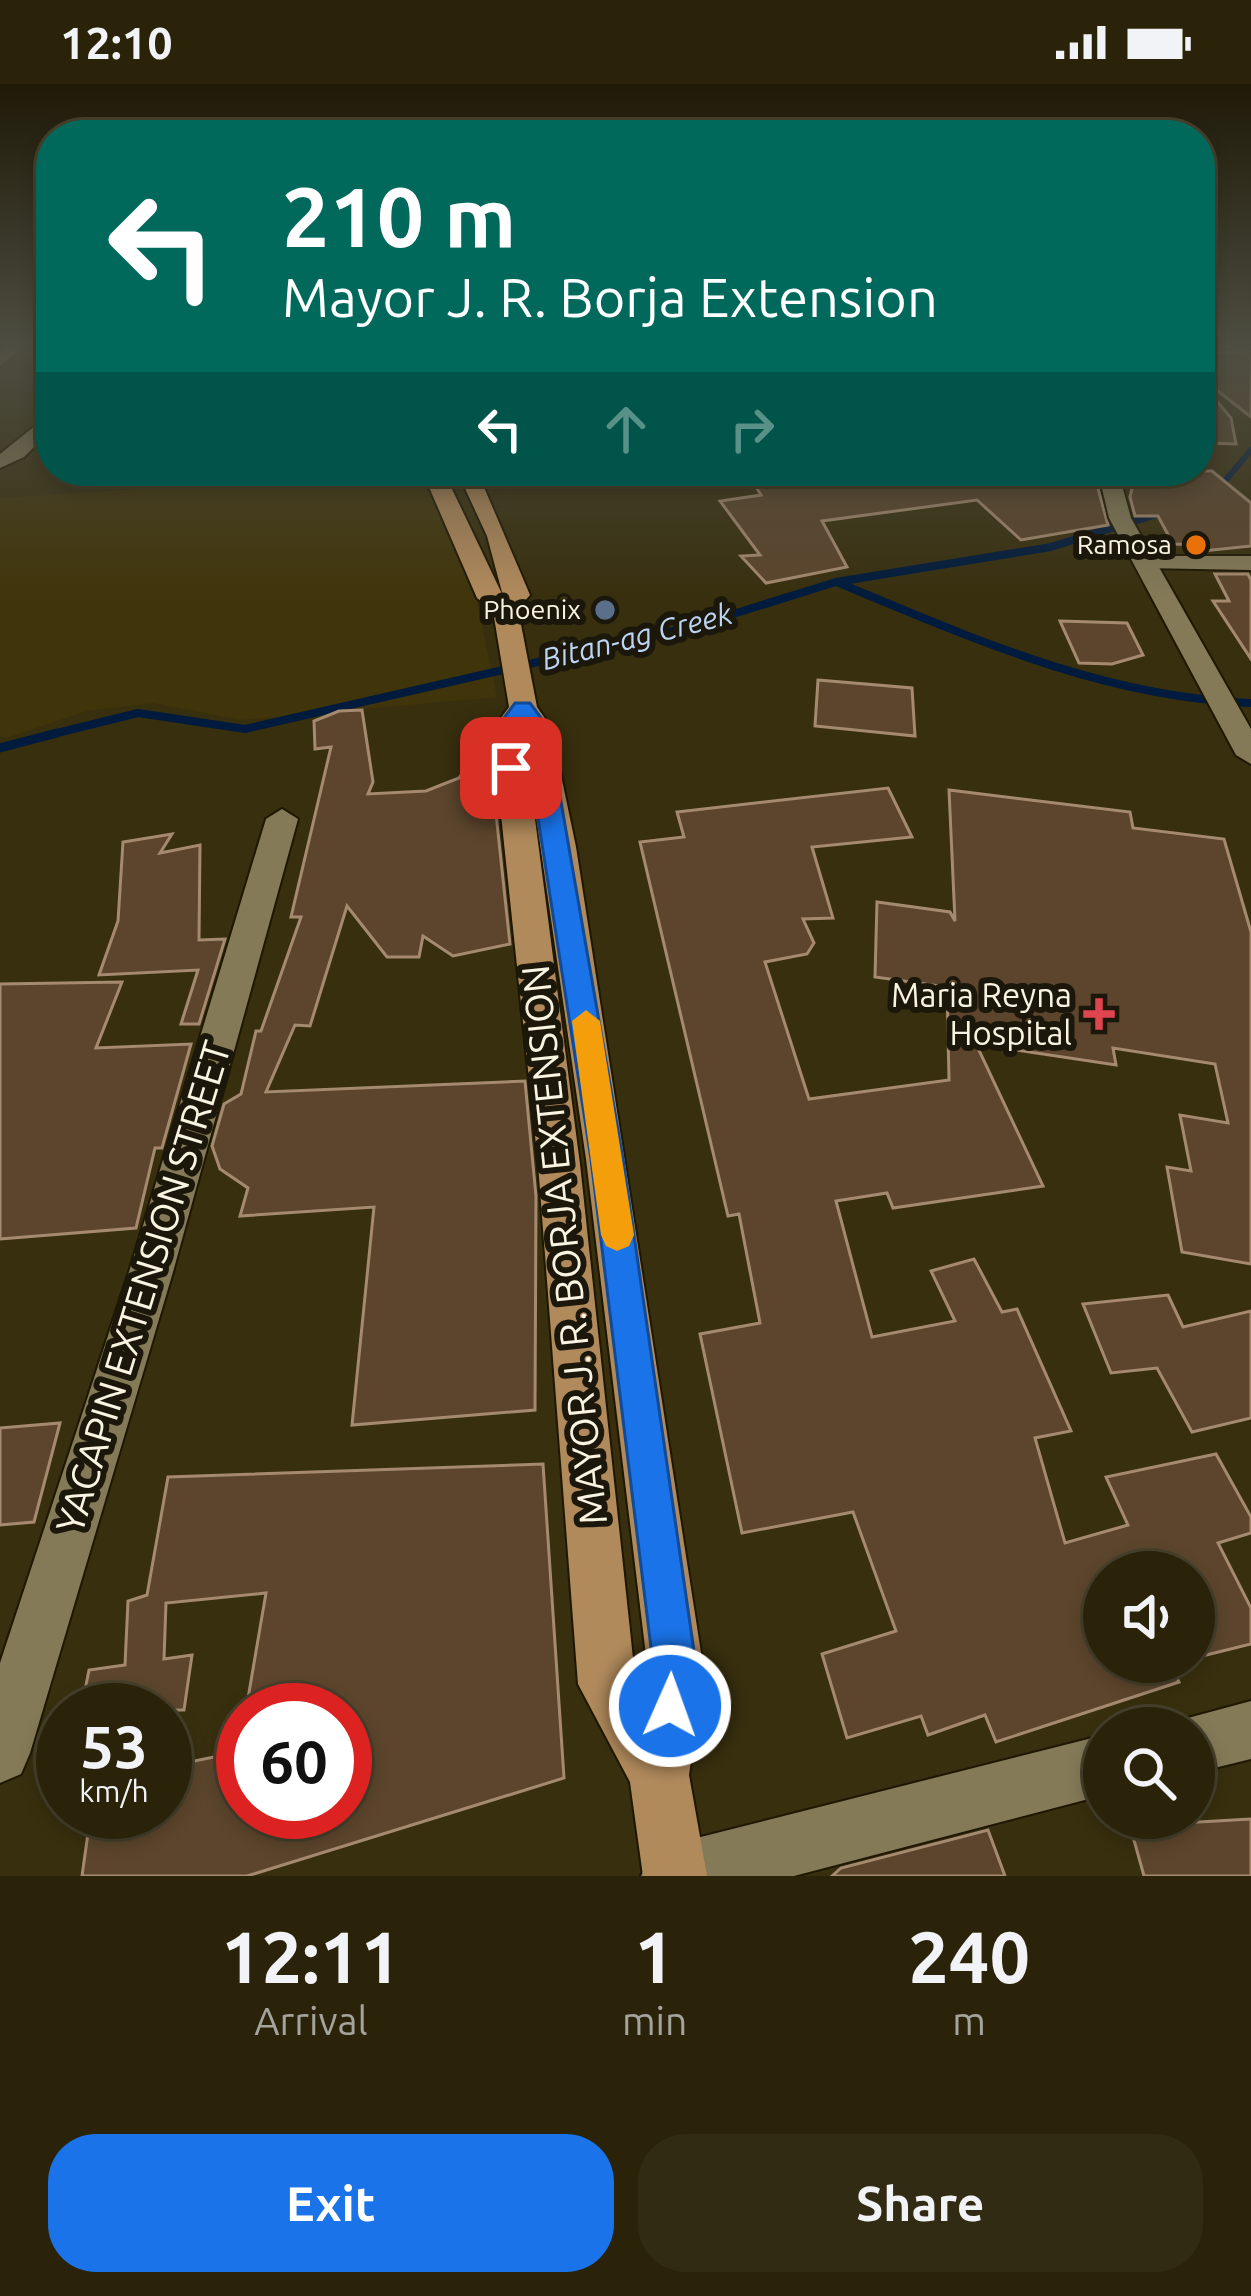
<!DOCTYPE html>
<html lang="en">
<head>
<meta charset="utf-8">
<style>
	body { margin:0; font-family:Ubuntu,sans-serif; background:#322b13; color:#f1f3f6; height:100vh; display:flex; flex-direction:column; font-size:45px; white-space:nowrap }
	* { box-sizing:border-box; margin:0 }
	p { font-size:39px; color:#a5a49c }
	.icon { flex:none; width:66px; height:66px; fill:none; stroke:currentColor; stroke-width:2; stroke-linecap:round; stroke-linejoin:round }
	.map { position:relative; height:1792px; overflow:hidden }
	.sheet { display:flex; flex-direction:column; background:#2a230a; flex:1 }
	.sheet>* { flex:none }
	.top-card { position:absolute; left:36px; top:36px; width:1179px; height:366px; border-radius:48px; box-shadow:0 6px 18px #0003,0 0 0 3px #46402b; background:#00695c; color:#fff; overflow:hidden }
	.tools { position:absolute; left:1083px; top:1467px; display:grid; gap:24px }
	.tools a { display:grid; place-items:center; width:132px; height:132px; border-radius:50%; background:#2a230a; box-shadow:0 6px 18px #0003,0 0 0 3px #46402b; font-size:60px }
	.speed { position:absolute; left:36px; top:1599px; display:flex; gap:24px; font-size:60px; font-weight:700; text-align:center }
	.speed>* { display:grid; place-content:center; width:156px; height:156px; border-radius:50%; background:#2a230a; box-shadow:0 6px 18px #0003,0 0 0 3px #46402b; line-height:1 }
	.speed small { font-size:30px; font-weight:400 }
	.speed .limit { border:18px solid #d22; background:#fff; color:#111 }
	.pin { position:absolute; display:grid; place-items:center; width:102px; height:102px; color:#fff; margin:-51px; border-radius:24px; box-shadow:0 6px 18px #0006 }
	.me { position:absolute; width:132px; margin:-66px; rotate:2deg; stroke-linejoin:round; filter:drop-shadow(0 0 9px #0008) }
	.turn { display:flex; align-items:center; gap:42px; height:252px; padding:0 48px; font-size:54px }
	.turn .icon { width:156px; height:156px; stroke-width:2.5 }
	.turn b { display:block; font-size:84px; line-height:102px }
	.lanes { display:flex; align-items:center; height:114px; padding:0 48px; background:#0003; justify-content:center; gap:60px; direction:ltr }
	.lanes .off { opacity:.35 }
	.eta { display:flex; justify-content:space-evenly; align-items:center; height:204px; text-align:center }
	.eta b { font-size:72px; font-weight:600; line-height:84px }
	.cta { display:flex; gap:24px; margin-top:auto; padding:24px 48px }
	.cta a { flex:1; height:138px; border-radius:48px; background:#1a73e8; color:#fff; font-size:48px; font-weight:600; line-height:138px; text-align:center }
	.cta a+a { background:#322b13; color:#f1f3f6 }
	.status { display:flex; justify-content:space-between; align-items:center; height:84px; padding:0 60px; background:#2a230a; direction:ltr }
	.status svg { height:33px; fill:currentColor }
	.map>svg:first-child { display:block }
	.built { fill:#40340a }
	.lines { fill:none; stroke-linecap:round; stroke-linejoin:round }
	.stream-far2 { stroke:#001b3d; stroke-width:6 }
	.stream-far1 { stroke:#001b3d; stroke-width:8 }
	.stream { stroke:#001b3d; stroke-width:9 }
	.building { fill:#5c452c; stroke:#a58a70; stroke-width:3 }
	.minor-casing { stroke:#1e1701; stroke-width:4 }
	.tertiary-casing { stroke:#1e1701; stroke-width:4 }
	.primary-casing { stroke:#1e1701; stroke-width:4 }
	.minor { fill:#847a58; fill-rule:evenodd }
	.tertiary { fill:#847a58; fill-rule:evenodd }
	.primary { fill:#b18a5c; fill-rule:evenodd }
	.route { fill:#1a73e8; stroke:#114b97; stroke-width:3 }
	.slow { fill:#f59e0b }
	.food-dot { fill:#e8710a; stroke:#1b170a; stroke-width:4.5 }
	.service-dot { fill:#5c6f8a; stroke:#1b170a; stroke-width:4.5 }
	.health-dot { fill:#e0444e; stroke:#1b170a; stroke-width:4.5 }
	.labels { text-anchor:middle; stroke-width:12; stroke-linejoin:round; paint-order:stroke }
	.far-poi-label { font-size:27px; fill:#f9f4e1; stroke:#1b170a; text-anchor:end }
	.far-water-label { font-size:30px; font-style:italic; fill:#bdd5f3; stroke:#1b170a }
	.poi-label { font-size:33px; fill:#f9f4e1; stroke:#1b170a; text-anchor:end }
	.near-street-label { font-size:39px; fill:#f9f4e1; stroke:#1b170a }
</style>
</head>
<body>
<div class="status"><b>12:10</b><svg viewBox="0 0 49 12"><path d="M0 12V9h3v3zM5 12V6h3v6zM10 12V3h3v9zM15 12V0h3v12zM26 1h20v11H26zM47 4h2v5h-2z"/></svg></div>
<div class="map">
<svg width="1251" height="1792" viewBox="0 0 1251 1792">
	<rect width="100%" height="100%" fill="#382f0e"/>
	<path class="built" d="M422 387 471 490 497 613 240 636 154 619 87 627 6 654 0 651V414Z"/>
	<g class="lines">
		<g class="stream-far2">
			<path d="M1219 404 1251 366"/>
			<path d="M1146 433 1163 428"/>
		</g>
		<g class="stream-far1">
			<path d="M839 499C974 555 1103 613 1251 619"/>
			<path d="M45 652 138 629 245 645 691 543 836 498 1051 463 1156 430"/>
		</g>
		<path class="stream" d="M0 664 57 649"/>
	</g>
	<g class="building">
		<path d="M1200 263 1216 269 1251 267V333L1200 293Z"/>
		<path d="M1200 297 1231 334 1236 360 1200 359Z"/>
		<path d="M801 387H1074L1097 401 1108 441 1021 456 977 416 822 437 847 483 766 499 741 472 760 471 720 417 761 411 749 392Z"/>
		<path d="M1136 387H1212L1251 419V462L1203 467 1199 461 1173 460 1158 432H1135L1130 413Z"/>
		<path d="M1215 490H1248L1251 496V575L1213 517H1229Z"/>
		<path d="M1060 537 1127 539 1143 571 1112 580 1079 579Z"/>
		<path d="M818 596 912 604 915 652 815 642Z"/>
		<path d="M362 626 373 698 368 710 426 707 459 694 471 676 490 674 510 860 453 872 423 852 419 873H387L347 822 310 942 295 941 266 1008 525 997 536 1112 535 1326 352 1341 374 1123 240 1132 248 1104 220 1085 212 1062 224 1020 241 1010 256 947H261L301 833H291L331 663 315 665 314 637 339 627Z"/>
		<path d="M888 704 912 753 812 763 833 834 803 835 814 859 807 870 765 878 809 1015 949 996 947 903 875 893 877 818 950 828 955 837 949 706 1130 728 1133 744 1224 755 1251 848V1180L1182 1168 1167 1083 1191 1087 1180 1031 1228 1039 1215 980 1113 964 1116 981 976 960 1043 1102 893 1124 887 1109 836 1117 872 1253 955 1237 931 1187 974 1175 1002 1228 1017 1225 1071 1347 1035 1354 1065 1459 1128 1441 1106 1393 1216 1370 1251 1433V1449L1218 1459 1251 1524V1560L1194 1574V1488H1104V1578H1169L1179 1598 996 1658 985 1631 928 1651 921 1632 847 1654 822 1570 896 1547 853 1428 742 1449 700 1250 760 1239 739 1130 728 1132 640 758 684 753 677 728Z"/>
		<path d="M172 750 160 769 200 761 199 856 225 855 199 940H181L198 886 99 891 118 837 123 758Z"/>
		<path d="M122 898 96 964 191 960 162 1064H155L136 1144 0 1155V900Z"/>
		<path d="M1168 1211 1183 1243 1251 1227V1334L1192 1348 1157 1284 1111 1289 1083 1220Z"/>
		<path d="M60 1339 34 1438 0 1441V1344Z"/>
		<path d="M543 1380 564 1694 247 1792H82L91 1728H165V1683L243 1667V1728H345V1626H246L266 1509 166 1519 164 1575 192 1571 184 1626H81L89 1586 125 1581 128 1517 147 1511 168 1393Z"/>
		<path d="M1251 1735V1792H1144L1130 1742Z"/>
		<path d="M988 1746 1005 1792H832L841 1784Z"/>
	</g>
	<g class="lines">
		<g class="minor-casing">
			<g id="minor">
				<path d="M5 263H24L0 282V268Z"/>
				<path d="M51 329V346L24 373 0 384V370Z"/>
				<path d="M1135 472H1251V486L1143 484 1135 482Z"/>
				<path d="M282 725 298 735 173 1188 30 1669 21 1690 0 1699V1579L129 1188 266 735Z"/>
				<path d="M1251 1617V1675L1194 1689V1644H1171L1173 1638Z"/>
				<path d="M1104 1651V1711L794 1792H641L651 1770 673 1760Z"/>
			</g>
		</g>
		<g class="tertiary-casing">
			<path id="tertiary" d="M1098 387H1118L1131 434 1251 645V680L1236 671 1109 434Z"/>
		</g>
		<g class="primary-casing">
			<path id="primary" d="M429 387H449L451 403 503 512 487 452 457 387H477L530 511 518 525 537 623 551 643 576 763 704 1588 689 1691 707 1792H643L630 1698 578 1600 538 1080 492 646 509 623 493 527 477 514 429 403ZM523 643 586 1075 648 1588 644 1608 635 1593 580 1080Z"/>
		</g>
		<use href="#minor" class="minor"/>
		<use href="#tertiary" class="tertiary"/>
		<use href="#primary" class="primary"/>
	</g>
	<linearGradient id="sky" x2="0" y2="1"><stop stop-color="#1f1a08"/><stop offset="0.51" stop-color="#4d4d41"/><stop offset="1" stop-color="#4d4d41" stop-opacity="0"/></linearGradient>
	<rect width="1251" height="514" fill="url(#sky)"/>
	<path class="route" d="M515 619H530L548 643 623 1075 697 1588 685 1638 670 1644 654 1638 648 1622 654 1588 591 1075 523 638 517 646 522 684 511 691 500 684 495 646Z"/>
	<path class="slow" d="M586 926 600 937 634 1151 629 1162 617 1167 606 1162 601 1151 572 937Z"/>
	<circle class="food-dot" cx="1196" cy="461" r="12"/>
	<circle class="service-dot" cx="605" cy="526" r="12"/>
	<path class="health-dot" d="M1093 912h12v12h12v12h-12v12h-12v-12h-12v-12h12z"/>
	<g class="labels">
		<g class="far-poi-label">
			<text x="1172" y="470">Ramosa</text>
			<text x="581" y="535">Phoenix</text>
		</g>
		<g class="far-water-label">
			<text transform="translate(637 553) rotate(-14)" y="10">Bitan-ag Creek</text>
		</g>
		<g class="poi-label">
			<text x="1072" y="923">Maria Reyna<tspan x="1072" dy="38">Hospital</tspan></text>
		</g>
		<g class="near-street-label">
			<text transform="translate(564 1161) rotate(-96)" y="14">MAYOR J. R. BORJA EXTENSION</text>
			<text transform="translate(143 1203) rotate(-73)" y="14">YACAPIN EXTENSION STREET</text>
		</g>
	</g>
</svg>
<div class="tools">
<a><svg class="icon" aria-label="sound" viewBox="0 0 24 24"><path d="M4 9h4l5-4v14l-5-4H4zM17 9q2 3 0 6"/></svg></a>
<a><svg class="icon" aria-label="search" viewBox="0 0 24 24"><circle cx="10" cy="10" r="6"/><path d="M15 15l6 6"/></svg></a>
</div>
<div class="speed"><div>53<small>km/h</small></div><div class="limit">60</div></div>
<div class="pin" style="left:511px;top:684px;background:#d93025"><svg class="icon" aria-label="arrive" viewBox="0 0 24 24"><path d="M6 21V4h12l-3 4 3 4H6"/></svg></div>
<svg class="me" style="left:670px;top:1622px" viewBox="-20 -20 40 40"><circle r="17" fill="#1a73e8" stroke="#fff" stroke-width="3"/><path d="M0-11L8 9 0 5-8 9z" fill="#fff"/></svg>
<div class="top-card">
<div class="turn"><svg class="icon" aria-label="left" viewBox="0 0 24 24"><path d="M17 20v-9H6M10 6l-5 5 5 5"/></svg><div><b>210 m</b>Mayor J. R. Borja Extension</div></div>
<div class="lanes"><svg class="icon" aria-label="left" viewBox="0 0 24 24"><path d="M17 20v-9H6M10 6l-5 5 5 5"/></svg><svg class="icon off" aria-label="ahead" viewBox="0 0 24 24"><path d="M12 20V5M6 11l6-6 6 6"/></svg><svg class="icon off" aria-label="right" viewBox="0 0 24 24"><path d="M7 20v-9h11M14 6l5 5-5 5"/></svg></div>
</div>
</div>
<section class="sheet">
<div class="eta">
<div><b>12:11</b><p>Arrival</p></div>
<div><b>1</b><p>min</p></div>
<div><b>240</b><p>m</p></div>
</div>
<div class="cta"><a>Exit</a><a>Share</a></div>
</section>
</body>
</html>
